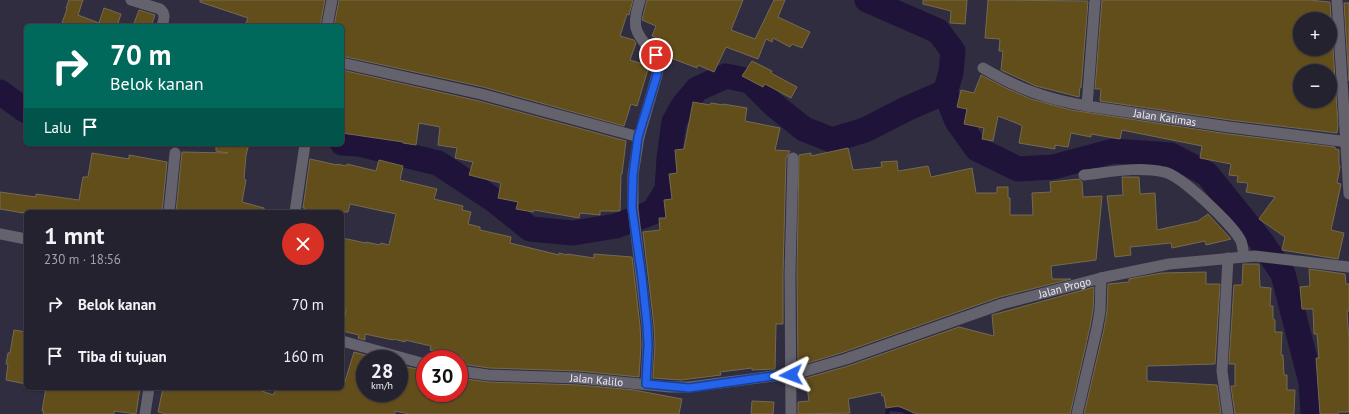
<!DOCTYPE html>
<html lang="id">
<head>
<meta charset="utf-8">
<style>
	body { margin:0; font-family:"PT Sans",sans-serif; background:#2d2a38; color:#f1f3f6; height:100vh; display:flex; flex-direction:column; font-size:15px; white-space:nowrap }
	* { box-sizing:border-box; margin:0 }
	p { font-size:13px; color:#a3a4ab }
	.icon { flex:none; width:22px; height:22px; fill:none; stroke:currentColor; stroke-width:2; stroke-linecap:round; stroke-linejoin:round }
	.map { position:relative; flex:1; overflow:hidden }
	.side { position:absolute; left:24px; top:210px; width:320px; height:180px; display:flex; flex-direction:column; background:#252230; border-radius:6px; box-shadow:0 1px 3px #0004,0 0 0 1px #423f4c }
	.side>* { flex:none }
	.hud { position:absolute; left:24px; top:24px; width:320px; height:122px; border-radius:6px; box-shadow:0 1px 3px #0004,0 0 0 1px #423f4c; background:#00695c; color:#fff; overflow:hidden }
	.buttons { position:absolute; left:1293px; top:12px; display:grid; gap:8px }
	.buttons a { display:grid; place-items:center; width:44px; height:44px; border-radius:50%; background:#252230; box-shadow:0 1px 3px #0004,0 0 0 1px #423f4c; font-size:20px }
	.speed { position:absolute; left:356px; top:350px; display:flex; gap:8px; font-size:20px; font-weight:700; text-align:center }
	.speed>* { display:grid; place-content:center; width:52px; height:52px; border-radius:50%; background:#252230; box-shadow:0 1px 3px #0004,0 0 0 1px #423f4c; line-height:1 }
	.speed small { font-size:10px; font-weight:400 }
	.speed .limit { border:6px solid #d22; background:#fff; color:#111 }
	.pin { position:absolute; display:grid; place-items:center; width:34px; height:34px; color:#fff; margin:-17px; border:2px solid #fff; border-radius:50%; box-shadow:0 1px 4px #0007 }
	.me { position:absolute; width:44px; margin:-22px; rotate:267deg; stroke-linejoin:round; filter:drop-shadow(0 0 3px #0008) }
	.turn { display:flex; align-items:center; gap:14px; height:84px; padding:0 20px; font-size:18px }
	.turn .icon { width:52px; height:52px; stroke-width:2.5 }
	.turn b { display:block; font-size:28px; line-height:34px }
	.then { display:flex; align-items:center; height:38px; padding:0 20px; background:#0003; gap:8px; font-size:15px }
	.round { display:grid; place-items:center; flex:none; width:42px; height:42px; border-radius:21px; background:#2d2a38 }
	.headline { display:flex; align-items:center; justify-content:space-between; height:68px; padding:0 20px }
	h1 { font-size:24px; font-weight:700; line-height:30px }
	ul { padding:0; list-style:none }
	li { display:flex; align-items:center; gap:12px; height:52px; padding:0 20px }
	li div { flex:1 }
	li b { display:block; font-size:15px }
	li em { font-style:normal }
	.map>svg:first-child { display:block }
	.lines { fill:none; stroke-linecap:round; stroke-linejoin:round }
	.stream { stroke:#1f133a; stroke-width:4 }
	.river { stroke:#1f133a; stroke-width:25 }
	.building { fill:#624e1b; stroke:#736a54; fill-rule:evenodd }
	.street { stroke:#64626c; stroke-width:11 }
	.route-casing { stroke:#184099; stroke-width:10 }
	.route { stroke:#2563eb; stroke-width:7 }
	.labels { text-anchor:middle; stroke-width:3.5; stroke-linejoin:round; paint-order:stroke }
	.street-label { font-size:11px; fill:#edebf8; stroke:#18171f }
</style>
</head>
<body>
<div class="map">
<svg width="1349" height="414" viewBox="0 0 1349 414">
	<rect width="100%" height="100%" fill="#312d40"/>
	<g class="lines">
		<path class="stream" d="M887 414 888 409 902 410 910 414"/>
		<g class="river">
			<path d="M867 0 938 31 953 51 951 73 945 92 957 121 977 149 1018 169 1053 167 1113 151 1171 155 1207 174 1261 241 1283 274 1311 382 1313 414"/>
			<path d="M0 92 26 111"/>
			<path d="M342 143 359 144 438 163 494 200 530 229 573 233 616 226 653 212 667 190 669 158 674 122 683 106 697 89 726 76 750 81 774 105 804 129 832 140 865 130 906 109 945 92"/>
		</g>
	</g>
	<g class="building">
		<path d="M69 0H83L78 15 99 23 104 8 121 14 117 26H61L67 9 66 8Z"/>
		<path d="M200 0H325L320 26H245L248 18 200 2Z"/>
		<path d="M339 0H633L629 15 627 14 620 36 634 40 636 43 630 60 649 66 637 106 631 104 624 126 483 87 342 56V26H334Z"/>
		<path d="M647 0H743L731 30 755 39 774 0H785L778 17 810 32 802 48 792 44 790 47 773 38 772 42 766 39 758 59 726 47 714 72 698 65 697 68 663 55 668 42 652 36 656 26 642 20Z"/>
		<path d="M923 0H967L965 24 950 23 951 11 923 4Z"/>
		<path d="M988 0 1088 1 1081 88 1080 87 1079 97 1036 86 1001 70 1003 51H999L1000 39 985 38Z"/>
		<path d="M1102 0H1309L1330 2 1338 125 1337 133 1230 120 1100 101 1101 89H1095ZM1300 19H1330V49H1300ZM1301 69 1330 71V101H1300V71Z"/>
		<path d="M1344 3H1349V81Z"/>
		<path d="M139 10 155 15 151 26H133Z"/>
		<path d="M752 61 772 71 771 73 797 87 791 98 765 84 763 87 742 76Z"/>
		<path d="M342 70 479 101 626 141 622 174H621L620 211H600V215L580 213 579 218 534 210 533 212 516 209 518 202 498 198 501 183 469 175 473 162 455 158 457 148 438 145 440 127 419 123 416 145 403 143V142L342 133Z"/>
		<path d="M981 75 1006 88 1031 99 1071 110 1228 134 1335 147V149L1339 150V165L1340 166V167L1337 183 1341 184 1331 230 1344 233 1338 259 1282 250 1285 237 1259 219 1275 197 1246 192 1248 183 1237 182 1238 176 1229 175 1231 164 1200 158 1202 146 1122 130 1120 139 1091 134V137L1071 133 1068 147 1055 145V149L1019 143 1022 127 1021 125 998 116 993 141 982 139 984 128 964 124 967 109 957 107 961 90 974 93Z"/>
		<path d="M693 102 710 105 711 103 723 105V104L747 108 745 121 780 128 775 150 790 151 786 158 783 273V324H776L775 369 752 370V368L720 372 721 375 681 380 653 378 655 345 654 325 643 232 660 230 659 218H666L664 200 672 199 669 174 677 173 675 150 684 149Z"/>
		<path d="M216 144H249L246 155 244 179 246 180 242 202 264 208V212H176L182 152 228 153 216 151Z"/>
		<path d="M848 148 853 170 882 167 881 162 897 161 898 171 928 166 931 177 972 168 976 193H997V187H1008V198H1010V215H1033L1032 193 1051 192 1050 182 1079 179 1082 182 1083 197 1102 196 1096 260 1051 266 1052 279H1071L1000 297 844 352 798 366 797 273 799 155 811 153V156Z"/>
		<path d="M92 153 129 159V155L167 162 162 212H24L23 213 0 209V192L36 197V194L79 200 83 177H88Z"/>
		<path d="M310 159 337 165V164L346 166 347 164 376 171 379 160 403 166 400 180 437 189 434 199 463 206 462 210 471 212 468 224 480 227V230L511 237 510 243 559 255V253L567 255V254L594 258V254L632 257 640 326 641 345 639 377 579 371 489 368 462 364 463 358 430 350 431 346 405 340V342L394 339 393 340 365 334V340L358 338 359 335 342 331 346 310V308L342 307V238L366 243V242L380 245 381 243 389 245 396 214 350 204 348 212H305V208H303Z"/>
		<path d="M1122 177H1139L1140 194 1155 193 1157 230 1198 221 1208 214 1231 239 1206 245 1205 241 1172 248 1171 243 1130 247 1131 255 1115 257 1107 196 1123 195Z"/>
		<path d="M1243 264H1259L1260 287 1271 288 1270 306H1273V319L1275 320V332H1282L1281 355H1283L1284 375H1287V390H1295L1294 414H1235L1231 386H1235V364H1229L1234 285H1242Z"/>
		<path d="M1309 269 1345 274 1346 284H1349V311H1347L1349 341V412H1338V414H1320L1316 358H1319L1317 334H1314L1313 309H1302L1300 287 1310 286Z"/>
		<path d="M1206 272V284H1220L1215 364 1147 366V381L1217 385 1221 414H1084L1104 329 1107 311 1108 284 1129 282V279L1162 273Z"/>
		<path d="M1094 287 1093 310 1090 327 1070 414H917L898 406 886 408 884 396H882L881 392 848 399 850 413 798 414V402L809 401 806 378 848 366 959 327 994 336 992 315Z"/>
		<path d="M14 330 26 332V384L6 380 8 364H6L8 353H10Z"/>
		<path d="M354 352 365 355V393H399V365L425 371V393H459V378L488 382 579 385 634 390 682 399 679 414H409L395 411V414H166L158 412 163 388H254L273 395 277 388H343Z"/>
		<path d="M46 388H140L136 414 114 411V414H43L44 411H42Z"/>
		<path d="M752 401 774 402 773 414H751Z"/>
	</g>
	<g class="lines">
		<g class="street">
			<path d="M131 0 160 9C166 14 164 19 162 26"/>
			<path d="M640 0C637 9 634 19 636 28 642 49 661 48 657 75L639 137 633 175V209L647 325 648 345 646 384"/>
			<path id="s1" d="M1095 0 1087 106 1229 127 1349 142"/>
			<path d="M1337 0 1349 194"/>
			<path d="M327 26 332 0"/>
			<path d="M342 63 481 94 639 137"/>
			<path d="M983 68C1019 89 1046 99 1087 106"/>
			<path d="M1084 175C1110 172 1138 166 1164 172 1181 175 1234 226 1241 241 1243 246 1243 252 1244 256"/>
			<path d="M169 212 175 153"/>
			<path d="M295 212 305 144"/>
			<path d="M0 234 26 239"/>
			<path d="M1228 258 1222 371 1228 414"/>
			<path d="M342 341 425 364"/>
			<path id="s2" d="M459 371 488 375 579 378 670 387H689L773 376 791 375 846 359 1002 304 1101 278 1169 264 1255 256 1349 267"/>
			<path d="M145 414 149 388"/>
			<path d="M791 414 790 273 793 158"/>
			<path d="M1077 414 1097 328 1100 311 1101 278"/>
		</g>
	</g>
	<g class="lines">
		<g class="route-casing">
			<path id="route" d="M656 55 658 66 657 75 638 137 633 175 632 208 642 278 647 325 648 345 646 384 689 388 773 376 791 375"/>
		</g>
		<use href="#route" class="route"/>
	</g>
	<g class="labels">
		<g class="street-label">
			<text dy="4" stroke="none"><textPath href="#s1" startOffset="185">Jalan Kalimas</textPath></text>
			<text dy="4" stroke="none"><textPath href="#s2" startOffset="621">Jalan Progo</textPath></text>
			<text dy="4" stroke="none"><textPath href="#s2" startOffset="138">Jalan Kalilo</textPath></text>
		</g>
	</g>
</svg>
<div class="buttons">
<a>+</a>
<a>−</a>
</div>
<div class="speed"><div>28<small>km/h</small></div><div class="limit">30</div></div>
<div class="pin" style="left:656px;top:55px;background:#d93025"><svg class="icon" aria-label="arrive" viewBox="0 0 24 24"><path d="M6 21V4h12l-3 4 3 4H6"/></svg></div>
<svg class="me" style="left:791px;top:375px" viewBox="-20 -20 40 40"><path d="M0-17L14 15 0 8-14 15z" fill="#2563eb" stroke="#fff" stroke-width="4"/></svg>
<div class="hud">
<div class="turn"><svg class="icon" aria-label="right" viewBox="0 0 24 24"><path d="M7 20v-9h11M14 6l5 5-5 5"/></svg><div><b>70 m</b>Belok kanan</div></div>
<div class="then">Lalu<svg class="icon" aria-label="arrive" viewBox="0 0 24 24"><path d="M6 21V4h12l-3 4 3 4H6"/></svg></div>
</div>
<section class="side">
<div class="headline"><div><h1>1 mnt</h1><p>230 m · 18:56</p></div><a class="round" style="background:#d93025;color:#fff"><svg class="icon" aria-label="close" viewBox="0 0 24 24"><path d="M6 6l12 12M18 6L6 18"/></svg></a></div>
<ul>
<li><svg class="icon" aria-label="right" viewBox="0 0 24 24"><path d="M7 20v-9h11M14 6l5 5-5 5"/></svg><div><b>Belok kanan</b></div><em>70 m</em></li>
<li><svg class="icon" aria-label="arrive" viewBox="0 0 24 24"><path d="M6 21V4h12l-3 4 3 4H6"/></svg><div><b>Tiba di tujuan</b></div><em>160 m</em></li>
</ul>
</section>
</div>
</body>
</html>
